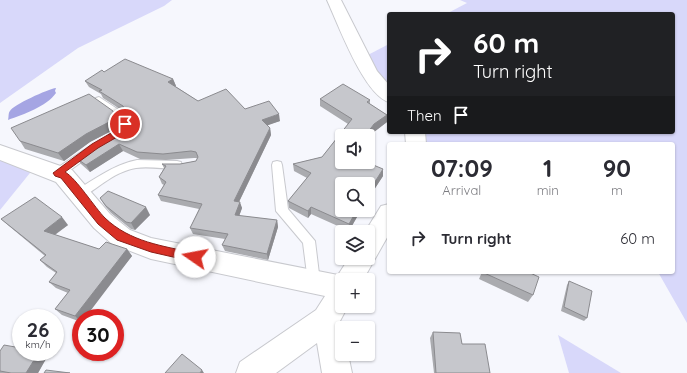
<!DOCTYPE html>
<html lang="en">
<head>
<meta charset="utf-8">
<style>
	body { margin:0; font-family:Quicksand,sans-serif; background:#f2f2f3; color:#2b2b33; height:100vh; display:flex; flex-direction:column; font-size:15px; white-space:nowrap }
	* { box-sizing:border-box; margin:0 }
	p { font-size:13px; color:#7c7c81 }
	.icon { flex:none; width:22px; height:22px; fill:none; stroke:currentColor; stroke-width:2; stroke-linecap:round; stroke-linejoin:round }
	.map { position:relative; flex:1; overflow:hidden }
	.drawer { position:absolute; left:387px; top:142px; width:288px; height:132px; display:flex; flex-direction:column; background:#fff; border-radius:4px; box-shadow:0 1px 3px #0004 }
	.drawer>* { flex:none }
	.banner { position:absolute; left:387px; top:12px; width:288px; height:122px; border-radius:4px; box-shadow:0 1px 3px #0004; background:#202124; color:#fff; overflow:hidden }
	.buttons { position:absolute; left:335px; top:129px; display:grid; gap:8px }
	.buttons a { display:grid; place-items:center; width:40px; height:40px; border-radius:4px; background:#fff; box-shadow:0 1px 3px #0004; font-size:20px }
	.speed { position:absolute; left:12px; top:309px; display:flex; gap:8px; font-size:20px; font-weight:700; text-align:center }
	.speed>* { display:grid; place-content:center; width:52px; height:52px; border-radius:50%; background:#fff; box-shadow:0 1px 3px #0004; line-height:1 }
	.speed small { font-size:10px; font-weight:400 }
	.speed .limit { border:6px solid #d22; background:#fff; color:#111 }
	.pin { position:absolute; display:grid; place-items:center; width:34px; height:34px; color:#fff; margin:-17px; border:2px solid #fff; border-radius:50%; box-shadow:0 1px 4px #0007 }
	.me { position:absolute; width:44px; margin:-22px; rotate:282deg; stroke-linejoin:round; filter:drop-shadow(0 0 3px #0008) }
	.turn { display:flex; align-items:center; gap:14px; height:84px; padding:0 20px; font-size:18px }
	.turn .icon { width:52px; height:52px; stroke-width:2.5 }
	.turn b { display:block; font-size:28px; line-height:34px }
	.then { display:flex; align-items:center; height:38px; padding:0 20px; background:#0003; gap:8px; font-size:15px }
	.eta { display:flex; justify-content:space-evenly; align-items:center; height:68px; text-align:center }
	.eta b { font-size:24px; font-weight:700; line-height:28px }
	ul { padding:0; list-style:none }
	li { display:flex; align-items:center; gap:12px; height:56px; padding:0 20px }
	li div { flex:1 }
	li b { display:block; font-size:15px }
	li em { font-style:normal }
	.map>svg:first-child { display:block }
	.green { fill:#d8d8fa }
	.water { fill:#a5a5e3 }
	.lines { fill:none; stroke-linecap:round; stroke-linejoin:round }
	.lane-casing { stroke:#c8c9ce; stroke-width:2 }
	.street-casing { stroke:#c8c9ce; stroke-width:2 }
	.lane { fill:#fff; fill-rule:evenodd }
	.street { fill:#fff; fill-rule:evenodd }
	.wall { fill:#aaabaf }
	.shaded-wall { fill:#8b8b8f }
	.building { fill:#c6c7cc; stroke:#8b8b8f }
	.route { fill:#d93025; stroke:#8d1f18 }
</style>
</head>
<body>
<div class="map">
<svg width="687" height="373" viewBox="0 0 687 373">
	<rect width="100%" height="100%" fill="#f6f7fd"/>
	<g class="green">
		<path d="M0 0H172L164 6 78 48 0 103Z"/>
		<path d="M460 0H687V323L658 272H673V144H421L420 132H673V14H446L467 3Z"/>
		<path d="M389 44V93L364 57Z"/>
		<path d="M0 155 34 168 0 210Z"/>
		<path d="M558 335 621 373H569Z"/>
	</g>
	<path class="water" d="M56 88 55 91 56 93C46 107 24 114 8 120 9 117 8 113 10 111 13 105 48 89 56 88Z"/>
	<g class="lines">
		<g class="lane-casing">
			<g id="lane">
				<path d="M99 97 125 114 130 124 125 133 116 137 112 136 111 134 118 129 120 124 118 118 96 102 94 100 96 98Z"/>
				<path d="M90 146 94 147 95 150 94 153 62 176H54L53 173 54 170Z"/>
				<path d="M137 160 177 161 181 162 182 165 181 168 177 169C163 169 149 166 136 168 116 171 99 187 83 197L79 198 75 197 73 194 75 191C95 179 113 165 137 160Z"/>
				<path d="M277 161 281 162 282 165 288 209 315 241 320 282 319 286 314 288 309 286 308 282 303 243 276 211 272 165 273 162Z"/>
			</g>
		</g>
		<g class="street-casing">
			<g id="street">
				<path d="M327 0H341L377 71 389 85V102C364 95 338 24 327 0Z"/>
				<path d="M405 132H425L426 144H406Z"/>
				<path d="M0 145 72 170 110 214 130 230 151 238 338 275 349 258H368V232H365L381 206 389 204V234L363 280H342V306H348L340 321 342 329V354H348L352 373H322L317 343 276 373H236L240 362 316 310 325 296 151 259 112 244 94 228 56 182 0 160Z"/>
			</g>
		</g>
		<use href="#lane" class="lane"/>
		<use href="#street" class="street"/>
	</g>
	<g class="wall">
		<path d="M104 72 173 79 176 86H175L198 101 245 109 280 121 267 125 270 128 271 135 239 202 242 208 239 216 277 220 278 227 268 260 225 251 222 245 225 239 193 234 190 228 199 209 161 201 158 195 164 185 162 184 159 177 164 168 162 164H180L196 161 197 158H194L166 160 140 159 123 151 90 172 81 164 76 158 122 128 128 117 126 113 103 98 101 94 89 87 85 81Z"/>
		<path d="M320 99 370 100V104L387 115V122L374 132 368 139V136L342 162 383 176 368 199V184L342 210H361L349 231 311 214 308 218 289 208 288 201 307 178 294 171 293 164 322 157 348 124 320 106Z"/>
		<path d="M117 119 118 124 117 128 90 142 64 161 25 149 20 141Z"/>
		<path d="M100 198 150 215 135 230 131 229 111 213 105 206Z"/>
		<path d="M1 219 68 225 55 235 99 249H127L132 256 81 318V322L62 315 55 309 68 293 56 288 49 282 56 273 47 267 40 260 45 256 9 226Z"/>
		<path d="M482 272H528L533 295 528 302 479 279Z"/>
		<path d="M569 281 587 318 584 321 561 311 567 285Z"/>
		<path d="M433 332 462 344 490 373H434L430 338Z"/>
		<path d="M0 351 47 357 38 373H0Z"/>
	</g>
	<g class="shaded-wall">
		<path d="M173 79 176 86 171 89 168 82Z"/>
		<path d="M113 111 117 119 118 124 117 128 90 142 64 161 58 153 86 134Z"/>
		<path d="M279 114 280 121 263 127 262 120Z"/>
		<path d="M387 115V122L374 132 368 139V136H365L374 124Z"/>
		<path d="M270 128 271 135 236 208 234 201Z"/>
		<path d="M119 144 123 151 90 172 86 165Z"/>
		<path d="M383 169V176L368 199V193Z"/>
		<path d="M240 202 242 208 237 222 235 215Z"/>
		<path d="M146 207 150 215 135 230 131 223Z"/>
		<path d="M311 207V214L308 218V211Z"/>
		<path d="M357 210H361L349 231V224Z"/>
		<path d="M62 217 68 225 50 238 44 231Z"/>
		<path d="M277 220 278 227 268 260 267 254Z"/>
		<path d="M127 249 132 256 85 318H81V322L75 316Z"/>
		<path d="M39 352 47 357 38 373H26Z"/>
		<path d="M202 370 204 373H200Z"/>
	</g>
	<g class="building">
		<path d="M125 59 173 79 168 82 198 101 226 89 245 109 269 101 279 114 262 120 270 128 234 201 240 202 235 215 277 220 267 254 222 245 228 234 190 228 202 204 158 195 166 182 159 177 166 166 162 164H180L196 161 198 157 196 152 191 151 163 154 137 152 119 144 86 165 76 158 122 128 128 117 123 106 99 91 102 90 85 81 102 70 104 72Z"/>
		<path d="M343 84 370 100 367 102 387 115 374 124 365 136H342V162H366L383 169 368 193V184H342V210H357L349 224 311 207 308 211 288 201 311 173 293 164 322 157 352 119 320 99Z"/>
		<path d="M89 94 113 111 114 116 113 120 86 134 58 153 20 141 11 128Z"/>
		<path d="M108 191 146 207 131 223 126 222 106 206 100 198Z"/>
		<path d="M35 197 62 217 44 231 99 249 106 242 127 249 75 316 55 309 70 290 49 282 57 272 40 260 46 255 1 219Z"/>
		<path d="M482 272H528L539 277 533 295Z"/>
		<path d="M569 281 592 291 587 318 564 307Z"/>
		<path d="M433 332 460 333 462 344H485L490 373H436Z"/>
		<path d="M4 345 21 348V352H39L26 373H11L0 371V351Z"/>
		<path d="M182 354 202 370 200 373H165Z"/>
		<path d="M46 370 70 373H44Z"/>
	</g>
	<path class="route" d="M125 121 129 124 124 133 98 148 65 172C76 178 95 208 105 218 130 242 163 246 195 253L199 254 200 257 199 260 195 262 151 252 117 240 98 224 61 178 55 176 53 173 92 144 118 129 122 122Z"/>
</svg>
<div class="buttons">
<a><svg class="icon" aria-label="sound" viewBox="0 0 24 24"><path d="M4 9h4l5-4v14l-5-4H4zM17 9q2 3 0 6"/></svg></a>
<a><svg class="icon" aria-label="search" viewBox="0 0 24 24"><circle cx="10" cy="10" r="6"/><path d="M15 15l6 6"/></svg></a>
<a><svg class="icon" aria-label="layers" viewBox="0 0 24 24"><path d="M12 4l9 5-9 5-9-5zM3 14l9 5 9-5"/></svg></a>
<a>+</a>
<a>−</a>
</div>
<div class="speed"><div>26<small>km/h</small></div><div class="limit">30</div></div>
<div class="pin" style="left:125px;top:124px;background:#d93025"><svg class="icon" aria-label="arrive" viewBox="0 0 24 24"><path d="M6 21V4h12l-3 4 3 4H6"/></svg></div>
<svg class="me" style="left:195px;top:257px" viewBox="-20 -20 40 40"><circle r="19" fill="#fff"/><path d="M0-13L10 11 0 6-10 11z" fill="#d93025"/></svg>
<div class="banner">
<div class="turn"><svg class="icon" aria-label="right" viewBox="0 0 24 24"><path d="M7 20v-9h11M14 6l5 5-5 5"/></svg><div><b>60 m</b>Turn right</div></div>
<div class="then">Then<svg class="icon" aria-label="arrive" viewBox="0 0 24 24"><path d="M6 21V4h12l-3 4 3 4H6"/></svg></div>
</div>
<section class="drawer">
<div class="eta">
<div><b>07:09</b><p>Arrival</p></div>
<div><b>1</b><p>min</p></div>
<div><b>90</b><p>m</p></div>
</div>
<ul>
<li><svg class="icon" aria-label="right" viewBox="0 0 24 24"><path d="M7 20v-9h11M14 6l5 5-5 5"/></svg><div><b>Turn right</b></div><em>60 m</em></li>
</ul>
</section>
</div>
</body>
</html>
